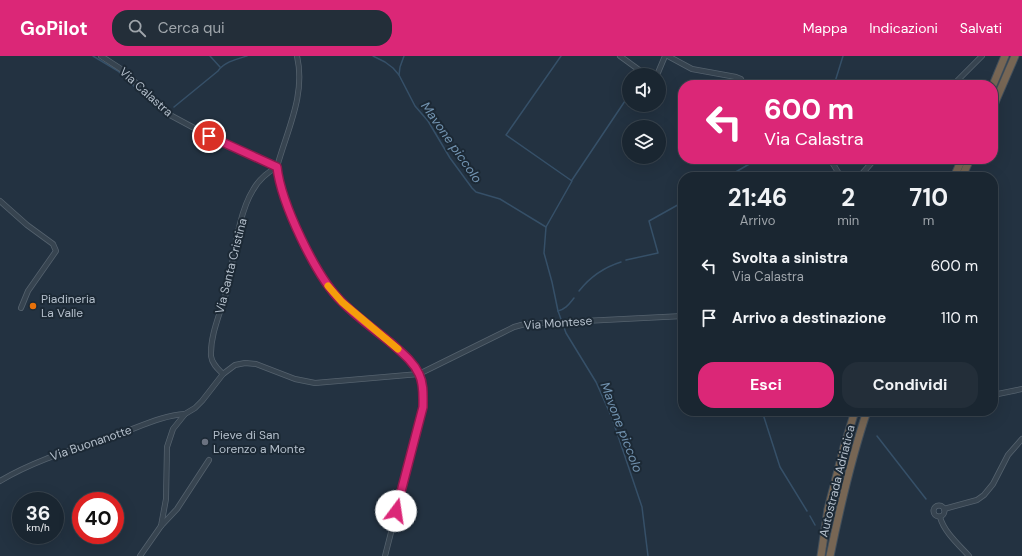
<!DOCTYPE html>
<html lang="it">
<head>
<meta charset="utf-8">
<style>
	body { margin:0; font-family:"DM Sans",sans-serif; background:#232e39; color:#f1f3f6; height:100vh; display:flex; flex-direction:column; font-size:15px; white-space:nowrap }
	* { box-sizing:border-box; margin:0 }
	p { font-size:13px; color:#9fa5ab }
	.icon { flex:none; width:22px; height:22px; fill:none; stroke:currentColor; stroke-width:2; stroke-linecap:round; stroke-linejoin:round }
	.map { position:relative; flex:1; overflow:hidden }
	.panel { position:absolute; left:678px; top:116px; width:320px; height:244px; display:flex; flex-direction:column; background:#1a2631; border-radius:16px; box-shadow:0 4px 16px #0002,0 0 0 1px #38434d }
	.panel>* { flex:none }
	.top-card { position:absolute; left:678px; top:24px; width:320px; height:84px; border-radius:16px; box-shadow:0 4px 16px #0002,0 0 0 1px #38434d; background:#db2777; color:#fff; overflow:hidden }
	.buttons { position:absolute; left:622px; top:12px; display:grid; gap:8px }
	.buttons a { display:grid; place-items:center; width:44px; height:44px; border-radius:50%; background:#1a2631; box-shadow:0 4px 16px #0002,0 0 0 1px #38434d; font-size:20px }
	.speed { position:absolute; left:12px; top:436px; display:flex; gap:8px; font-size:20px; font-weight:700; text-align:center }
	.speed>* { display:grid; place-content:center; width:52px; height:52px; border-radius:50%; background:#1a2631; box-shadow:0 4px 16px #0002,0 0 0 1px #38434d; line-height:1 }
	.speed small { font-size:10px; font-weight:400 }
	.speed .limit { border:6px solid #d22; background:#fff; color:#111 }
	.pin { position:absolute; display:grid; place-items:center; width:34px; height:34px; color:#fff; margin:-17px; border:2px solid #fff; border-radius:50%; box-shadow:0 1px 4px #0007 }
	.me { position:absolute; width:44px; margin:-22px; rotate:14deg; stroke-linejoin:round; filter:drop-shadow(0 0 3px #0008) }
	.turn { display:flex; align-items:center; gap:14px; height:84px; padding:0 20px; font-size:18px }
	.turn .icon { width:52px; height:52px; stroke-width:2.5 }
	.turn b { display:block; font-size:28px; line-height:34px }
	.eta { display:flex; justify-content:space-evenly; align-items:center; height:68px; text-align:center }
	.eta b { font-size:24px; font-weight:700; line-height:28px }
	.primary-button { display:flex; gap:8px; margin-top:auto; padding:8px 20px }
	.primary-button a { flex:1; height:46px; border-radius:16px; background:#db2777; color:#fff; font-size:16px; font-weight:700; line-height:46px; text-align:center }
	.primary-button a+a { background:#232e39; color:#f1f3f6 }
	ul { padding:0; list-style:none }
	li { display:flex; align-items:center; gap:12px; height:52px; padding:0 20px }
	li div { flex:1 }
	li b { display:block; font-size:15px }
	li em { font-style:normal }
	header { display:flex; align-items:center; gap:24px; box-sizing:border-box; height:56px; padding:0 20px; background:#db2777; color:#fff }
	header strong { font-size:19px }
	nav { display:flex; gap:22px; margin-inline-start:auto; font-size:14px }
	.search { width:280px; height:36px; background:#232e39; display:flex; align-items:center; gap:10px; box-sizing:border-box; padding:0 14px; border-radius:16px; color:#9fa5ab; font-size:15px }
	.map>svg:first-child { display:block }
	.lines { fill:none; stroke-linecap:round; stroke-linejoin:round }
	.stream { stroke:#365068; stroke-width:1.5 }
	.minor-casing { stroke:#55626e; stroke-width:6 }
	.highway-casing { stroke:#424f5b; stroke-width:9 }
	.minor { stroke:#374450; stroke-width:4.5 }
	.highway { stroke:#776654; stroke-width:7 }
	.route-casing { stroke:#8e194d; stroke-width:10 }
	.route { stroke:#db2777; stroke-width:7 }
	.slow { stroke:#f59e0b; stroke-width:7 }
	.food-dot { fill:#e8710a; stroke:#1c2935; stroke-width:1.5 }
	.worship-dot { fill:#6b7280; stroke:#1c2935; stroke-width:1.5 }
	.labels { text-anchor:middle; stroke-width:4; stroke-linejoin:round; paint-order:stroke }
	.street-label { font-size:12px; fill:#b4bfcb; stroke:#1c2935 }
	.poi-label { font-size:12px; fill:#b4bfcb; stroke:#1c2935; text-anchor:start }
	.water-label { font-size:13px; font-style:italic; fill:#7293b0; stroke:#1c2935 }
</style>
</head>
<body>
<header>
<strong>GoPilot</strong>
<div class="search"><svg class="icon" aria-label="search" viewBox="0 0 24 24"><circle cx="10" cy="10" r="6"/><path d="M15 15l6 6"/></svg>Cerca qui</div>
<nav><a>Mappa</a><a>Indicazioni</a><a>Salvati</a></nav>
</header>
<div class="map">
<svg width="1022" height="500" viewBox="0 0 1022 500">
	<rect width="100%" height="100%" fill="#233241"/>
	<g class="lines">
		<g class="stream">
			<path d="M93 0 118 15 161 56"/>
			<path d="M210 0 220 11"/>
			<path d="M373 0 385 6 393 12 399 19 415 50 428 65 450 102 472 132 476 136 500 143 546 171 544 197 552 226 558 255 566 277 596 326 612 362 642 451 648 500"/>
			<path d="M399 19 400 11 404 0"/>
			<path d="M834 29 843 0"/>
			<path d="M174 51 218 15C224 6 237 3 247 0"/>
			<path d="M727 121 758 103"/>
			<path d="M572 124 629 39"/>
			<path d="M546 171 572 125 506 79 561 0"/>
			<path d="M626 204 658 197 649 165 683 146"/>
			<path d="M579 235C590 221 605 211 621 206"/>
			<path d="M558 255C566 253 569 248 574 242"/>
			<path d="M762 355 780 411 807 455"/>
			<path d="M877 380 926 443"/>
			<path d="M810 460 815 469"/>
		</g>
		<g class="minor-casing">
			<g id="minor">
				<path d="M101 0 121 13 170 59 222 87 277 111"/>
				<path d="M297 0C306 39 287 74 277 111 280 146 317 221 342 246 357 261 375 274 391 287 401 296 413 305 419 318 424 328 423 340 423 351L385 500"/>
				<path d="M620 0 646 19"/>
				<path d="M668 0 692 13 736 21 741 23 744 29"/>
				<path d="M657 19 665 0"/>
				<path d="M953 29 982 0"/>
				<path d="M830 103 841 121"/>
				<path d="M859 121 875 103"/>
				<path d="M0 145 27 169 53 188 56 195 28 235 21 252"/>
				<path d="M223 318C218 313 212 308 211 300 210 276 223 252 228 229 234 201 238 158 253 134 258 125 268 116 277 111"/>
				<path d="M993 339 1022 333"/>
				<path d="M0 425C37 403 75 393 116 379 137 372 163 359 185 358"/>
				<circle cx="939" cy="455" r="5.5"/>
				<path d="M944 453 977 444 984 439 993 428 1008 399 1022 383"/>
				<path d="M940 461C944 476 959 489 969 500"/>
				<path d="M161 470 177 453 209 404"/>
				<path d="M140 500 161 470 166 443 167 391 173 373 185 358 195 352 202 345 223 318 235 309 245 307 256 308 295 323 315 327 419 318 502 277 514 271 525 268 683 260"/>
			</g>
		</g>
		<g class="highway-casing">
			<g id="highway">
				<path d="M993 29 1005 0"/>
				<path d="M993 51 1015 0"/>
				<path d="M954 121 962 103"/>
				<path d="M962 121 970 103"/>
				<path d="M821 500 828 453 844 391 855 355"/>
				<path d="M830 500C840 451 851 403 867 355"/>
			</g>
		</g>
		<use href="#minor" class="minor"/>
		<use href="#highway" class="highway"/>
	</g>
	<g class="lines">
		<g class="route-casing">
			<path id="route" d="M209 80 277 111C281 147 316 221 342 246 357 261 375 274 391 287 401 296 413 305 419 318 424 328 423 340 423 351L396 455"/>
		</g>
		<use href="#route" class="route"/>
		<path class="slow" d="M328 230 342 246 398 293"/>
	</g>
	<circle class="food-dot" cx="33" cy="250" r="4"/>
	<circle class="worship-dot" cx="205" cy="386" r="4"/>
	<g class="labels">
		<g class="street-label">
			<text transform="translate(146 36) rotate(42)" y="4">Via Calastra</text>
			<text transform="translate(231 210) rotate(-76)" y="4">Via Santa Cristina</text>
			<text transform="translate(558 267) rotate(-4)" y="4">Via Montese</text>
			<text transform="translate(91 387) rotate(-19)" y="4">Via Buonanotte</text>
			<text transform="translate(837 425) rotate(-76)" y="4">Autostrada Adriatica</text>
		</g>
		<g class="poi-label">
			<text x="41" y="247">Piadineria<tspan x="41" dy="14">La Valle</tspan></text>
			<text x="213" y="383">Pieve di San<tspan x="213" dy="14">Lorenzo a Monte</tspan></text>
		</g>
		<g class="water-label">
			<text transform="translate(452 86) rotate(55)" y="5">Mavone piccolo</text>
			<text transform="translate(622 371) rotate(69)" y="5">Mavone piccolo</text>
		</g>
	</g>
</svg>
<div class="buttons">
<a><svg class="icon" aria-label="sound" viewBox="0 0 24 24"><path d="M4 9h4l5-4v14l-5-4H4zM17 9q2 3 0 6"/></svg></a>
<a><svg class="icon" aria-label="layers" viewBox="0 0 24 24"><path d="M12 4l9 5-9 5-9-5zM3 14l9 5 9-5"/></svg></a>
</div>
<div class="speed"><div>36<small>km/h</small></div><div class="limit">40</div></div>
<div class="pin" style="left:209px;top:80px;background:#d93025"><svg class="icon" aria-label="arrive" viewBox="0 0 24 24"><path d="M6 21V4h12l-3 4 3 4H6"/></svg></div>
<svg class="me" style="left:396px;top:455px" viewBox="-20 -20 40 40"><circle r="19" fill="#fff"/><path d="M0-13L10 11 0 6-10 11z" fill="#db2777"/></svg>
<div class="top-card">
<div class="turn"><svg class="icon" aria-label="left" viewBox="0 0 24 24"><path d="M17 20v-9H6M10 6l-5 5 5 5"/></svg><div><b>600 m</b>Via Calastra</div></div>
</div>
<section class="panel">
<div class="eta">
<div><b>21:46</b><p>Arrivo</p></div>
<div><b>2</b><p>min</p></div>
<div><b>710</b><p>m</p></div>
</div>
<ul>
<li><svg class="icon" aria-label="left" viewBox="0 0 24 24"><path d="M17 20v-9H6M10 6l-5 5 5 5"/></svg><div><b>Svolta a sinistra</b><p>Via Calastra</p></div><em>600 m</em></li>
<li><svg class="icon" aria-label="arrive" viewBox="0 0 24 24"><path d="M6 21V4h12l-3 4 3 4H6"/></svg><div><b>Arrivo a destinazione</b></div><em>110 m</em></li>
</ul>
<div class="primary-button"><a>Esci</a><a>Condividi</a></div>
</section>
</div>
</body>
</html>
